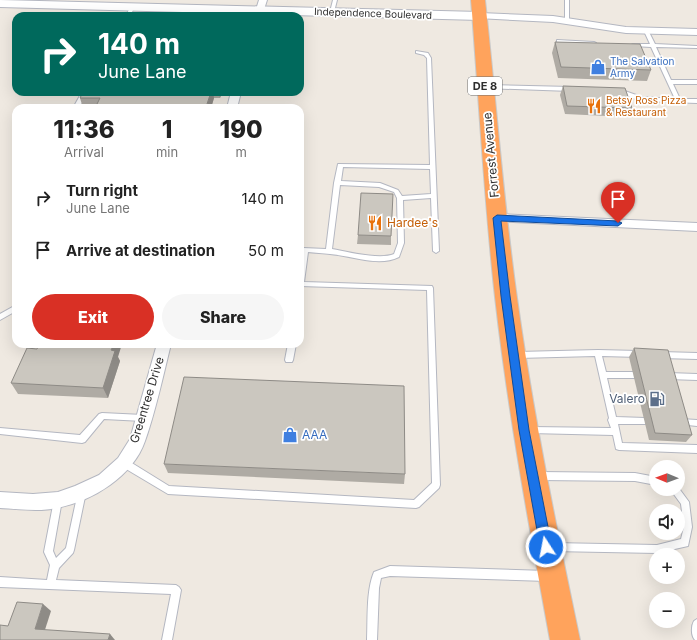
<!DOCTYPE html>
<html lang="en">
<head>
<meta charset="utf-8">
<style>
	body { margin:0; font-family:Inter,sans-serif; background:#f6f6f6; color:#222; height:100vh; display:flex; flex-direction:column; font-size:15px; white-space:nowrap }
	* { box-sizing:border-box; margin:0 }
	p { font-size:13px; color:#767676 }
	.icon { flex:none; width:22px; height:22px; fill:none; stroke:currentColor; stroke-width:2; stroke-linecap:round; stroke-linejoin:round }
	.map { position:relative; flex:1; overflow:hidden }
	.drawer { position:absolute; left:12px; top:104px; width:292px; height:244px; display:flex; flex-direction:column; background:#fff; border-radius:12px; box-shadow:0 4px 16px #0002 }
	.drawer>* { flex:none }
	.top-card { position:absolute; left:12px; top:12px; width:292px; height:84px; border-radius:12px; box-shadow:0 4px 16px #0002; background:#00695c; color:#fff; overflow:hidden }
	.needle { width:26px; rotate:271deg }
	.controls { position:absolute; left:649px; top:460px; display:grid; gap:8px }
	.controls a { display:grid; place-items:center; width:36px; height:36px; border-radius:50%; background:#fff; box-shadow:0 4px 16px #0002; font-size:20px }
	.pin { position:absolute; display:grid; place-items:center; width:34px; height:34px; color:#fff; margin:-41px -17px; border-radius:50% 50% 50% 0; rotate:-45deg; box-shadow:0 0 4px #0007 }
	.pin .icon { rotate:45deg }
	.me { position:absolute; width:44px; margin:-22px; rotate:349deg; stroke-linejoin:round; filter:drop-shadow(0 0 3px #0008) }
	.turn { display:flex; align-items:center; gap:14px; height:84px; padding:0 20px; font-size:18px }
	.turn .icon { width:52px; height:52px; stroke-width:2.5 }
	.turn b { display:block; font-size:28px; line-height:34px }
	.eta { display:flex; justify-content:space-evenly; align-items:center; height:68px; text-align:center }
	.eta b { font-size:24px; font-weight:800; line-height:28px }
	.button { display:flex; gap:8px; margin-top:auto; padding:8px 20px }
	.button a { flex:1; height:46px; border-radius:24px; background:#d93025; color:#fff; font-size:16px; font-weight:800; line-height:46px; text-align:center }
	.button a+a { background:#f6f6f6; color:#222 }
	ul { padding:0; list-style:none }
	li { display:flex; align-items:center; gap:12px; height:52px; padding:0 20px }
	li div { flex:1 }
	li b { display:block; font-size:15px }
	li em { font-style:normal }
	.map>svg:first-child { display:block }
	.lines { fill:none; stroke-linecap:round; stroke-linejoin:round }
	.lane-casing { stroke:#b4b7c1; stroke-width:2 }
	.street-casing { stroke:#b4b7c1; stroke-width:2 }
	.secondary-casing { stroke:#b4b7c1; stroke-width:2 }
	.highway-casing { stroke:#c9c9c9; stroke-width:2 }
	.lane { fill:#fff; fill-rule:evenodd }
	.street { fill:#fff; fill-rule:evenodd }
	.secondary { fill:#fff; fill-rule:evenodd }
	.highway { fill:#ffa35c; fill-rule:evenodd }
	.wall { fill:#afaba4 }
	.shaded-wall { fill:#8e8b86 }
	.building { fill:#cbc7bf; stroke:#8e8b86 }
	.route { fill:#1a73e8; stroke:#114b97 }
	.labels { text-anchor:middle; stroke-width:3.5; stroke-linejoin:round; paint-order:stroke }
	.far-street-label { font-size:10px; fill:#2e2e2e; stroke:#fff }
	.far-shop-label { font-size:10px; fill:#366cbe; stroke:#fff; text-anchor:start }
	.far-food-label { font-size:10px; fill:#c56008; stroke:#fff; text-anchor:start }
	.shield { fill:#fff; stroke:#6d6d6d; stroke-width:1 }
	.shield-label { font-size:11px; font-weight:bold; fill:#2e2e2e }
	.street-label { font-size:12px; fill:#2e2e2e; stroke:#fff }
	.food-label { font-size:12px; fill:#c56008; stroke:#fff; text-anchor:start }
	.service-label { font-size:12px; fill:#4e5e75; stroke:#fff; text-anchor:end }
	.shop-label { font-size:12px; fill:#366cbe; stroke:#fff; text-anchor:start }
</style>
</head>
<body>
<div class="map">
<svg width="697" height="640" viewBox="0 0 697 640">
	<rect width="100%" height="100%" fill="#efe9e1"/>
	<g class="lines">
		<g class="lane-casing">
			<g id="lane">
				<path d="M333 0H337L334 12 332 13 330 12Z"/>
				<path d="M565 0H569V21L567 22 565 21Z"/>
				<path d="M131 5 135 6 130 16H126Z"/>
				<path d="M644 30H648L655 44 697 46V48L656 47 671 80H697V84H673L680 99H697V103L641 101 617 92 616 91 619 89 642 97 675 99 651 47 633 46 631 45 633 44H650L644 31Z"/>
				<path d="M557 40 594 42 596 43 594 44 559 42H557Z"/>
				<path d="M416 51 428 53 431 58 439 251 436 253 433 251 431 198 403 200 404 243 399 257C379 267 352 256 330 254 323 253 315 253 308 252L304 282 432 286 433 288 440 485 439 488 419 507 416 508 168 494 121 466 120 463 121 460 124 459 127 460 169 486 414 500 432 483 427 290 300 286V261L303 248 326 249 334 183 338 164 430 165 427 58 424 55 416 53ZM343 167 430 169 431 194 402 196 398 190 380 183 341 181ZM340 185 379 187 394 192 397 198 398 243 394 254C380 260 348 252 332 249Z"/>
				<path d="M486 85 571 87 574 89 571 91 484 88V86Z"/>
				<path d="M82 92H88L79 108H73Z"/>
				<path d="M16 305V311L0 320V314Z"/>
				<path d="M288 344H296L293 360 292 362H286L285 360Z"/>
				<path d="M598 350 639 351 642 352 643 354 642 356 639 357 602 356 606 372H634L637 373 638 375 637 377 634 378H607L616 417 645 418 648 419 649 421 648 423 645 424H618L622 443 697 445V453L619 450 616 449 613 435 530 433 527 432 526 430 527 428 530 427 611 428 608 420 609 418 595 356 518 358 515 357 514 355 515 353 518 352Z"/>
				<path d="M661 352 697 353V359L661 358 658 357 657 355 658 353Z"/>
				<path d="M668 373 697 374V380L668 379 665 378 664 376 665 374Z"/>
				<path d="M102 413 143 415 146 416 147 418 146 420 143 421 104 419 85 442 82 443 0 434V428L80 435 99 414Z"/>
				<path d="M681 419 697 420V426L678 424 677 422 678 420Z"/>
				<path d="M539 472 635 473 656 477V485L635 481 539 480 536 479 535 476 536 473Z"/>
				<path d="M678 487 689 502 692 527 688 546 657 553 552 551 549 550 548 547 549 544 552 543 657 545 681 539 684 527 681 504 670 489H678Z"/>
				<path d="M82 488 85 489 86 492 74 550 73 553 59 568 56 580 176 585 179 587 181 590 172 640H162L171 594 0 587V577L47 580 50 565 44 552 54 500 55 497 58 496 61 497 62 500 53 551 56 558 66 548 78 492 79 489Z"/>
				<path d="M390 566 547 571 550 573 552 576 550 579 547 581 390 576 381 578 379 588 377 640H367C368 619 366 591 374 572Z"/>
				<path d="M697 619V640H695C691 636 691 626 694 621Z"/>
			</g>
		</g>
		<g class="street-casing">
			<g id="street">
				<path d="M259 0H267L262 16H254Z"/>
				<path d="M480 13 553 16 626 27 697 29V35L626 33 553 22 477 18 476 16 477 14Z"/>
				<path d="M231 92H241L237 108H227Z"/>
				<path d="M497 214 697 223V231L493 221 491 218 493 215Z"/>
				<path d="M157 344H171C163 376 156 410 145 441 133 476 93 501 57 508 39 512 19 509 0 508V492L33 494 58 492 75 486 99 475 118 458 130 439Z"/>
			</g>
		</g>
		<g class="secondary-casing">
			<path id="secondary" d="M0 0 480 12 485 13 486 16 485 19 480 20 0 7Z"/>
		</g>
		<g class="highway-casing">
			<path id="highway" d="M471 0H485C496 99 503 199 517 298 533 413 556 526 580 640H550C529 526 508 412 495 297 484 199 479 99 471 0Z"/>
		</g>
		<use href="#lane" class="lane"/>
		<use href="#street" class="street"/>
		<use href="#secondary" class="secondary"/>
		<use href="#highway" class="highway"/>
	</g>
	<g class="wall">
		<path d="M555 42 651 70 647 81 558 78 552 53Z"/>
		<path d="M563 86 632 108 628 117 565 114 560 95Z"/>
		<path d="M83 92H222L220 98H214L211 108H83L80 98Z"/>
		<path d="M358 235 391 236V245L357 244Z"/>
		<path d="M634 348 692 435 686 442 649 440 629 357Z"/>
		<path d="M37 349 118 357 120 361 108 398 18 394 11 383Z"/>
		<path d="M164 464 405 474 404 484 168 473Z"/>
	</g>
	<g class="shaded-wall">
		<path d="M211 92H213L214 98 211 108H206Z"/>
		<path d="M219 92H222L220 98Z"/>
		<path d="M114 344H122L118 357 120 361 108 398 103 388 111 350Z"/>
		<path d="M43 604 51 611 43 636 35 629Z"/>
		<path d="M110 634 115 640H108Z"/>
	</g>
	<g class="building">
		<path d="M555 42 640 44 651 70 561 67Z"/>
		<path d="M563 86 625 88 632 108 567 106Z"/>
		<path d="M83 92H211L206 107H196V108H95L100 98H80Z"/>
		<path d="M361 193 393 194 391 236 358 235Z"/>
		<path d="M39 344H114L111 350 115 351 103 388 11 383 27 348 37 349Z"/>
		<path d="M634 348 668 350 692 435 655 433Z"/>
		<path d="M184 377 404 386 405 474 164 464Z"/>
		<path d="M17 602 43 604 35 629 110 634 108 640H0V625L8 626Z"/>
	</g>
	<path class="route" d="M497 215 618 221 622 223 618 226 501 221 510 296 529 430 552 547 550 551 546 552 542 551 540 547 519 430 501 296 493 218Z"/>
	<defs>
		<g id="shop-bare" transform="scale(1.2)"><path d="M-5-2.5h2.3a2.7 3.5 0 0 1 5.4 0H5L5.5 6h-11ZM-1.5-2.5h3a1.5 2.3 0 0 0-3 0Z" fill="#3f7fe0" stroke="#fff" stroke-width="2.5" paint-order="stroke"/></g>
		<g id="restaurant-bare" transform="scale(1.2)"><path d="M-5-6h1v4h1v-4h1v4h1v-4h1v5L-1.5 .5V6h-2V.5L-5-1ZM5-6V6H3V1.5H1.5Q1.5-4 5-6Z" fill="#e8710a" stroke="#fff" stroke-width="2.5" paint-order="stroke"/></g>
		<g id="fuel-bare" transform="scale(1.2)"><path d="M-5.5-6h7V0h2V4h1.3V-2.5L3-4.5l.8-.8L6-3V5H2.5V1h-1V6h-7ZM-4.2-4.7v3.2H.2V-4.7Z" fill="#5c6f8a" stroke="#fff" stroke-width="2.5" paint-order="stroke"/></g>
	</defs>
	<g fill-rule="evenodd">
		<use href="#shop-bare" x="598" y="67"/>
		<use href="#restaurant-bare" x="594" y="106"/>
		<use href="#restaurant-bare" x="375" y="223"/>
		<use href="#fuel-bare" x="657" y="399"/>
		<use href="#shop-bare" x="290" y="435"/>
	</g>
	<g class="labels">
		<g class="far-street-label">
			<text transform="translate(373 13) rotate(2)" y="4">Independence Boulevard</text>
		</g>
		<g class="far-shop-label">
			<text x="610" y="65">The Salvation<tspan x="610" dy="12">Army</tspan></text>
		</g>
		<g class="far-food-label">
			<text x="606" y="104">Betsy Ross Pizza<tspan x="606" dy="12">&amp; Restaurant</tspan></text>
		</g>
		<rect class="shield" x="468" y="77" width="34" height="18" rx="3"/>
		<g class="shield-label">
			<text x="485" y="90">DE 8</text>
		</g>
		<g class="street-label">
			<text transform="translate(491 155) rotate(-95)" y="4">Forrest Avenue</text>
			<text transform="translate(147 400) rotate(-73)" y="4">Greentree Drive</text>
		</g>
		<g class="food-label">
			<text x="387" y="227">Hardee's</text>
		</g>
		<g class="service-label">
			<text x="645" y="403">Valero</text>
		</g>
		<g class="shop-label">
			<text x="302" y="439">AAA</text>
		</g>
	</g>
</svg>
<div class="controls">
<a><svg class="needle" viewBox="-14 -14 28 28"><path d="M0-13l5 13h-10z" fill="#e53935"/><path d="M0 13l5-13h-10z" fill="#767676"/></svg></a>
<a><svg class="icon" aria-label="sound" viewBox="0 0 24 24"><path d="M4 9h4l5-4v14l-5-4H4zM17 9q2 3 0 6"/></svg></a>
<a>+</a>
<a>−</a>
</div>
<div class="pin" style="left:618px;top:223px;background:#d93025"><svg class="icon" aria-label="arrive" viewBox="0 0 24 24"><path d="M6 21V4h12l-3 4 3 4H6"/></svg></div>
<svg class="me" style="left:546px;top:547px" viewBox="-20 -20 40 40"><circle r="17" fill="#1a73e8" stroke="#fff" stroke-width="3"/><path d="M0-11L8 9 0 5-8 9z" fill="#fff"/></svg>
<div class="top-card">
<div class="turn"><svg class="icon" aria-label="right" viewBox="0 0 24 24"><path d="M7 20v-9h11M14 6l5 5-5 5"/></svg><div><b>140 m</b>June Lane</div></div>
</div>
<section class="drawer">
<div class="eta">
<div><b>11:36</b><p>Arrival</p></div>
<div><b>1</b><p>min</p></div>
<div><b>190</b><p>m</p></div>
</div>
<ul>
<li><svg class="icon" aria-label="right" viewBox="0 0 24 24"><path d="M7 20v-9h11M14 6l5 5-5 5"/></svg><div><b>Turn right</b><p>June Lane</p></div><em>140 m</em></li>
<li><svg class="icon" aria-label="arrive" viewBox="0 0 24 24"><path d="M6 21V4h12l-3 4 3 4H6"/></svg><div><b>Arrive at destination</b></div><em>50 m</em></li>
</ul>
<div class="button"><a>Exit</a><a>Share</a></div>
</section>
</div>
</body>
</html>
